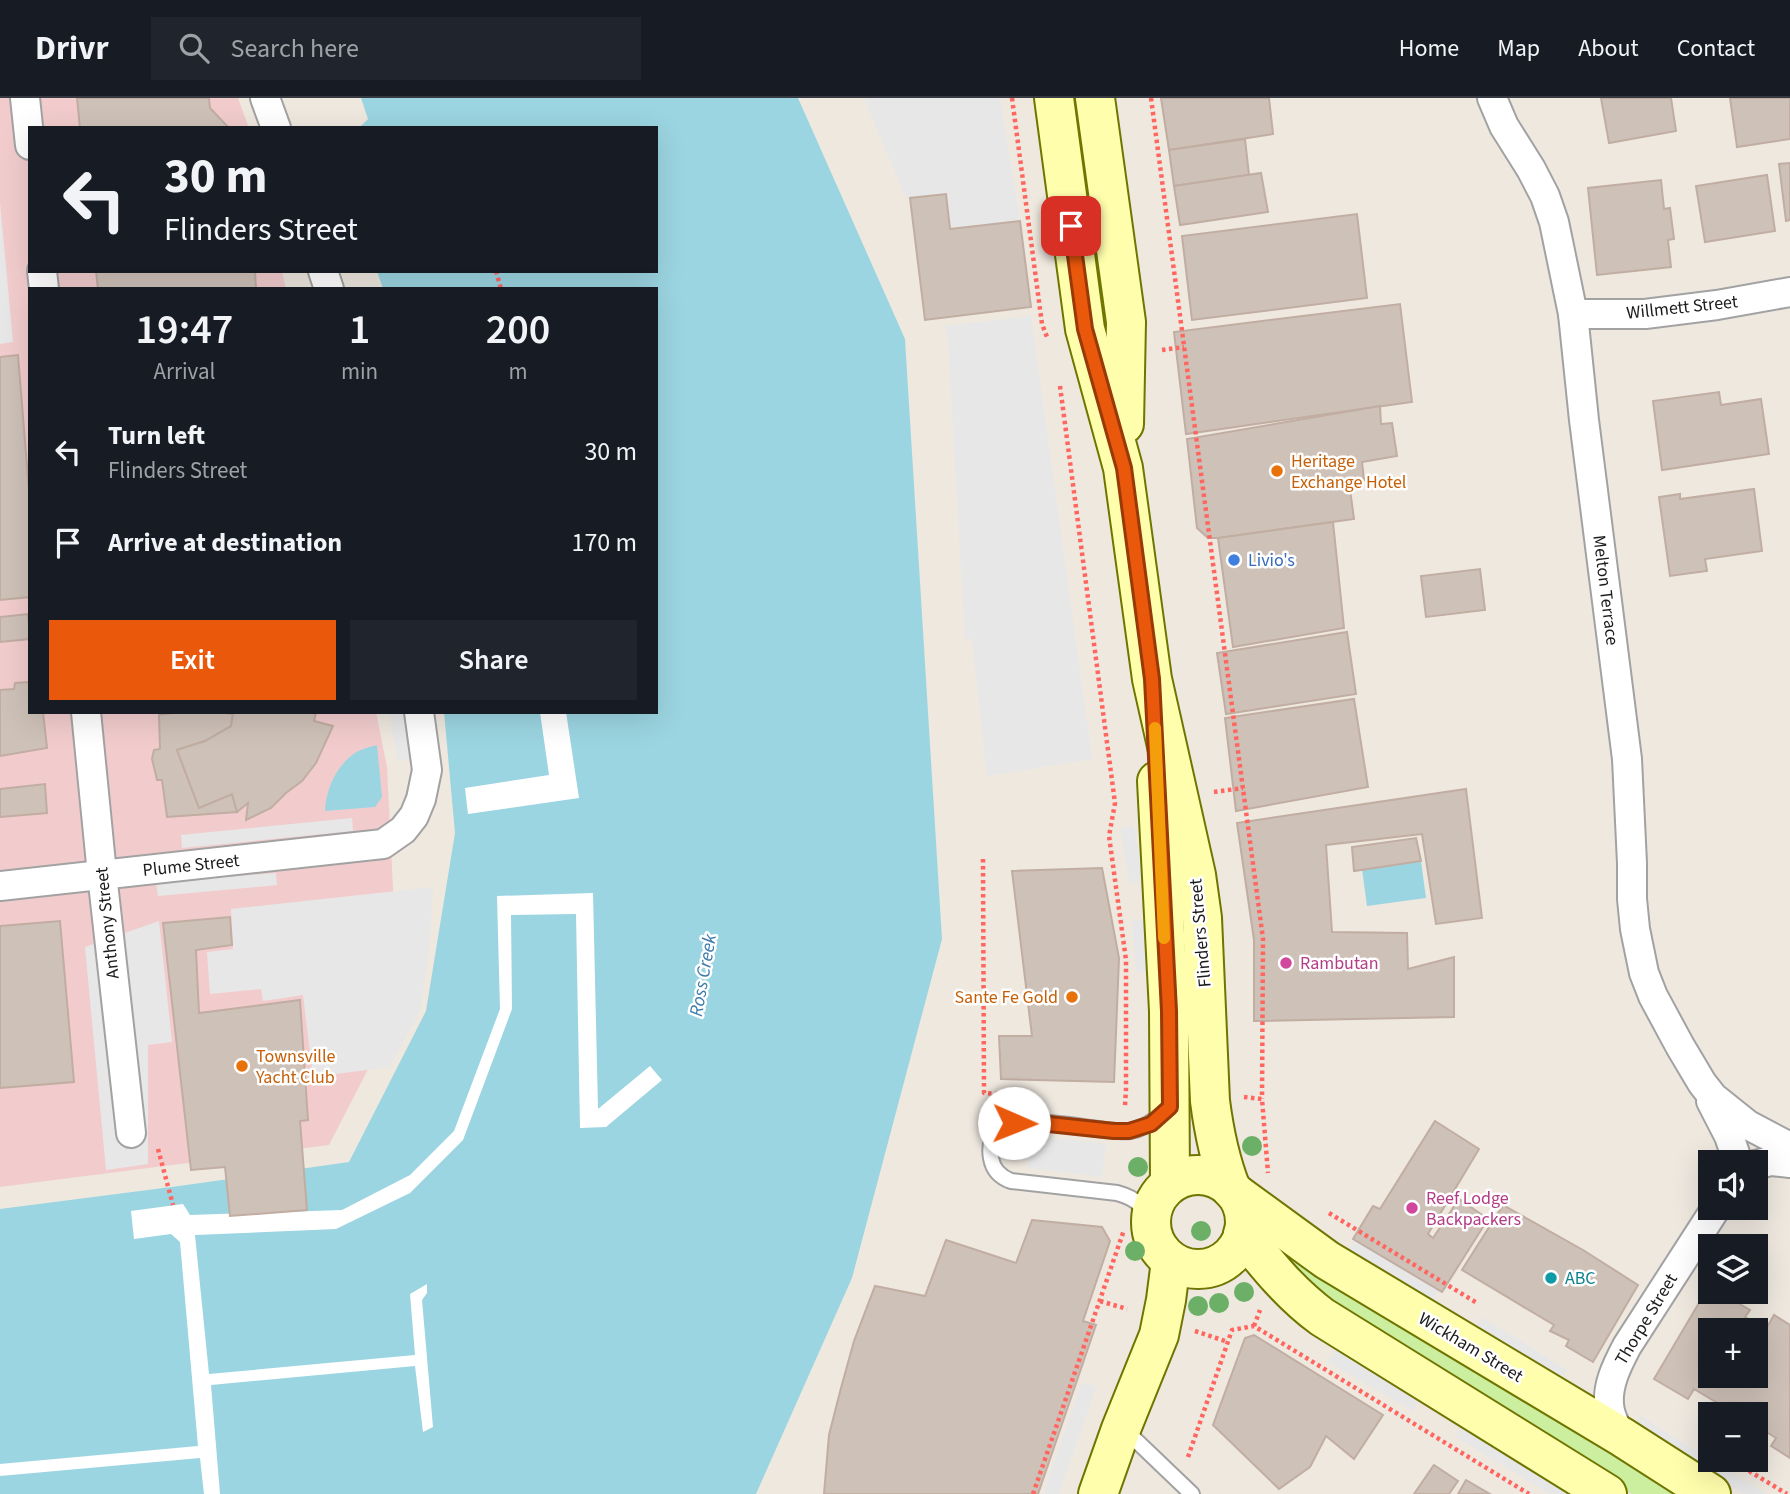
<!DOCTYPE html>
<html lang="en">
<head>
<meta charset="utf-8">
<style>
	body { margin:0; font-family:"Source Sans 3",sans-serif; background:#20242c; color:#f1f3f6; height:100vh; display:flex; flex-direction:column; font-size:26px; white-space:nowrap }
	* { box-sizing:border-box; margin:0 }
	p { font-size:23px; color:#9ea1a6 }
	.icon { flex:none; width:38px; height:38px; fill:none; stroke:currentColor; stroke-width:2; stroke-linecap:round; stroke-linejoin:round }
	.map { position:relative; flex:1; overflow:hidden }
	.side { position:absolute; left:28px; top:189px; width:630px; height:427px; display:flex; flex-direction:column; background:#171b24; border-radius:0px; box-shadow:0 7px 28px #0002 }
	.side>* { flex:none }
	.guide { position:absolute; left:28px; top:28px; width:630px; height:147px; border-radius:0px; box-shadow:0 7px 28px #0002; background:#171b24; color:#f1f3f6; overflow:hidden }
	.tools { position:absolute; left:1698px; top:1052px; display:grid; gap:14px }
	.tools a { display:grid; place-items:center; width:70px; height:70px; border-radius:0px; background:#171b24; box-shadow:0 7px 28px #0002; font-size:35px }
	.pin { position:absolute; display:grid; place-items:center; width:60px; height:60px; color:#fff; margin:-30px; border-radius:14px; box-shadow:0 4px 10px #0006 }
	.me { position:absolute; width:77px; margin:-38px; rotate:91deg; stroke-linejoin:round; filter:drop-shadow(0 0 5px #0008) }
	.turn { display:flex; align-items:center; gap:24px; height:147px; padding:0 21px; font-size:32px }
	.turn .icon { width:91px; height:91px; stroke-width:2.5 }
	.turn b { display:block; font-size:49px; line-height:60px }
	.eta { display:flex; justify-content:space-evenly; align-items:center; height:119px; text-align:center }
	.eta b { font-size:42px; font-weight:600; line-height:49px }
	.action { display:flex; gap:14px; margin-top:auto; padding:14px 21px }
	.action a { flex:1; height:80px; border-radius:0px; background:#ea580c; color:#fff; font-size:28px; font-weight:600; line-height:80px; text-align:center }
	.action a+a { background:#20242c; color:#f1f3f6 }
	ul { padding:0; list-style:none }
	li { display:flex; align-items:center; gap:21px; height:91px; padding:0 21px }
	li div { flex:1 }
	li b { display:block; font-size:26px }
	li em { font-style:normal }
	header { display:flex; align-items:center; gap:42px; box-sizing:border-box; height:98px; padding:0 35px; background:#171b24; border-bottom:2px solid #363941 }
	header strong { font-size:33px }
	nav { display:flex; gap:38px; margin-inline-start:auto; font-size:24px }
	.search { width:490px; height:63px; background:#20242c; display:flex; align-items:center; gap:18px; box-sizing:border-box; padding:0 24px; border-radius:0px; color:#9ea1a6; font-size:26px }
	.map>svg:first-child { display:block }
	.commercial { fill:#f2cccd }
	.grass { fill:#cbef9f }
	.parking { fill:#e7e7e7 }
	.water { fill:#9bd5e1 }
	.pier { fill:#fff }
	.building { fill:#cec1b8; stroke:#c1ada1; stroke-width:2; fill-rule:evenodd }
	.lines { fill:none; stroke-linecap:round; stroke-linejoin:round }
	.lane-casing { stroke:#a2a2a2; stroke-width:18 }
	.street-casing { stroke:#a2a2a2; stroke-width:32 }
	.secondary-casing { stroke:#6f7500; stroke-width:42 }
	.path { stroke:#ff6660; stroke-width:4.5; stroke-dasharray:3.5 3.5; stroke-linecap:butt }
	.lane { stroke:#fff; stroke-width:14 }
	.street { stroke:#fff; stroke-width:28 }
	.secondary { stroke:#fffead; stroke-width:38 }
	.tree { fill:#6bb066 }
	.route-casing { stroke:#983908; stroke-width:18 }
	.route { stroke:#ea580c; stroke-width:12 }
	.slow { stroke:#f59e0b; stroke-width:12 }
	.food-dot { fill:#e8710a; stroke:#fff; stroke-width:2.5 }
	.shop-dot { fill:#3f7fe0; stroke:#fff; stroke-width:2.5 }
	.hotel-dot { fill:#d1479c; stroke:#fff; stroke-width:2.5 }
	.culture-dot { fill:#0f9aa8; stroke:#fff; stroke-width:2.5 }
	.labels { text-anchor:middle; stroke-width:5; stroke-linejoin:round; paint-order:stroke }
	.street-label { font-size:18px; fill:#1b1b1b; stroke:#fff }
	.food-label { font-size:18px; fill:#c56008; stroke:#fff; text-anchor:start }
	.shop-label { font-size:18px; fill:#366cbe; stroke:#fff; text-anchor:start }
	.hotel-label { font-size:18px; fill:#b23c85; stroke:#fff; text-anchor:start }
	.culture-label { font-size:18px; fill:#0d838f; stroke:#fff; text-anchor:start }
	.water-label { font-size:19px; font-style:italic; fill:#3d7aac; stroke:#fff }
</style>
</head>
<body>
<header>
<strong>Drivr</strong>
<div class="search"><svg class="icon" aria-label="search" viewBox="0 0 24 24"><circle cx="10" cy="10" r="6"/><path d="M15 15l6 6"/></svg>Search here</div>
<nav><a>Home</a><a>Map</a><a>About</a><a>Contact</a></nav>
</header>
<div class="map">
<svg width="1790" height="1396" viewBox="0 0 1790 1396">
	<rect width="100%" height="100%" fill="#eee8df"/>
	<path class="commercial" d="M0 0H238L249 30H30V173H282L286 191H30V614H376L387 669 399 911 329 1047 0 1089Z"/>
	<path class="grass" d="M1291 1162 1570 1328 1675 1396H1632L1339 1215 1288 1171Z"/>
	<g class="parking">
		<path d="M864 0H1000L1020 123 950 131 945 96 906 100Z"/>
		<path d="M0 105 13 244 0 246Z"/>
		<path d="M1031 218 1092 661 987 678 972 541H965L948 242 945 228Z"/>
		<path d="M389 614H413L421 658 398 663Z"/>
		<path d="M352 720 353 733 182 750 181 737Z"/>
		<path d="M1134 728 1143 782 1130 785 1120 731Z"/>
		<path d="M276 775 277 787 158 798 156 784Z"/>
		<path d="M433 789 430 846 420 913 390 969 313 979 303 897 263 903 261 891 210 896 207 854 233 851 231 811Z"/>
		<path d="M1145 822 1149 873 1136 874 1132 823Z"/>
		<path d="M159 823 172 944 148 947V1066L106 1072 85 849Z"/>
		<path d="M1030 1037 1106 1046 1102 1079 1027 1070Z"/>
		<path d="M1355 1142 1439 1192 1431 1206 1347 1155Z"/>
		<path d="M1482 1219 1567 1272 1560 1284 1475 1231Z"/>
		<path d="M1336 1250 1421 1299 1413 1313 1328 1264Z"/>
		<path d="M1082 1284 1096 1289 1059 1396H1043Z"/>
		<path d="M1641 1318 1710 1362 1767 1396H1743L1634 1329Z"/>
		<path d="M1463 1327 1576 1396H1550L1456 1339Z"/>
	</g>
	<g class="water">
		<path d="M361 0H798L905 241 942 841 852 1180 756 1396H0V1111L179 1088 349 1064 426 913 455 735 444 614H656V191H383L377 173H656V30H359L368 21Z"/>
		<path d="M377 647 382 699 375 709 325 713C326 691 336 668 355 655 361 651 370 649 377 647Z"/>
		<path d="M1421 763 1426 800 1367 808 1362 771Z"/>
	</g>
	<g class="pier">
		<path d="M540 614H566L579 700 468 716 465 690 549 677Z"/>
		<path d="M593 795 598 1011 650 968 662 982 606 1029 580 1030 576 816 511 817 512 911 463 1042 410 1095 336 1131 195 1137 209 1276 415 1257 410 1196 427 1186V1195L422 1202 433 1329 423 1334 415 1268 211 1287 220 1396H204L200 1360 0 1378V1366L198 1348 180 1144 171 1136 134 1141 131 1113 183 1106 190 1117 342 1112 410 1077 454 1033 500 911 497 798Z"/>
	</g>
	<g class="building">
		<path d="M77 0H209L210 10 229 30H80Z"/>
		<path d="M1161 0H1269L1273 36 1169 52Z"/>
		<path d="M1601 0H1671L1676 33 1609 45Z"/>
		<path d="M1730 0H1790V41L1737 49Z"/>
		<path d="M1245 41 1249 77 1174 88 1169 52Z"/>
		<path d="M1790 65V122L1786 123 1779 66Z"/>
		<path d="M1261 75 1268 114 1180 127 1174 88Z"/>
		<path d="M1767 77 1775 133 1705 144 1696 88Z"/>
		<path d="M1661 82 1664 111 1670 110 1674 141 1668 142 1671 169 1597 177 1588 90Z"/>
		<path d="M946 96 950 131 1020 123 1031 209 925 222 910 100Z"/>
		<path d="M1357 116 1367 200 1192 222 1182 138Z"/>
		<path d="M96 173H255L256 191H98Z"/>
		<path d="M1400 206 1412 304 1186 336 1174 234Z"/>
		<path d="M18 257 30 405V499L0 502V259Z"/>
		<path d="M1719 294 1721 307 1761 301 1769 356 1662 372 1653 303Z"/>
		<path d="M1380 308 1381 326 1392 325 1397 358 1362 364 1364 382 1349 384 1354 421 1218 440H1208L1197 430 1187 341Z"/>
		<path d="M1754 391 1762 453 1705 461 1707 473 1670 478 1659 399 1680 396V401Z"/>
		<path d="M1333 424 1344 530 1233 549 1218 440Z"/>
		<path d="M1480 471 1485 512 1426 519 1421 478Z"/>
		<path d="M28 516 30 541 0 544V519Z"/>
		<path d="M1347 534 1356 596 1226 616 1217 555Z"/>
		<path d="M30 584V614H43L47 650 0 658V592L14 591 15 585Z"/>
		<path d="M1354 601 1368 689 1236 713 1225 620Z"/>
		<path d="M179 614H220L233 616 231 628 205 643 177 652 199 710 232 696 237 714 167 719 162 682H157L152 661 154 652 160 651 159 617Z"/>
		<path d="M220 614H316L314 623 333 628 316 665 302 683 286 695 271 710 246 722 248 705 237 714 232 696 199 710 177 652 205 643 231 628 233 616Z"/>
		<path d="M45 686 47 715 0 719V691Z"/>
		<path d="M1466 691 1482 820 1436 826 1422 736 1326 747 1332 834 1407 835 1408 871 1454 859V919L1254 923V842L1237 725Z"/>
		<path d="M1416 740 1421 763 1354 773 1352 749Z"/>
		<path d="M1102 770 1119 860 1114 984 1001 981 999 938H1032L1012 773Z"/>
		<path d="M230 819 232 847 196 852 199 915 300 902 308 1022 300 1023 307 1112 230 1118 225 1069 191 1072 163 825Z"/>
		<path d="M60 823 74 984 0 990V828Z"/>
		<path d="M1435 1023 1479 1051 1428 1136 1433 1140 1459 1101 1488 1121 1442 1194 1353 1141 1373 1108 1380 1111Z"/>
		<path d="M1503 1107 1583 1152 1638 1187 1593 1264 1566 1248 1569 1242 1550 1233 1554 1227 1462 1172Z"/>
		<path d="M1032 1122 1102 1129 1110 1143 1083 1223 1096 1227 1038 1396H824L829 1337 841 1290 854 1243 875 1188 925 1198 946 1142 1016 1165Z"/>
		<path d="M1709 1188 1710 1194H1719L1750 1212 1745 1219 1766 1231 1774 1217 1790 1227V1360L1771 1348 1776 1340 1755 1327V1316H1736L1694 1291 1688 1301 1654 1281ZM1710 1232H1755V1278H1710Z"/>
		<path d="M1254 1237 1383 1317 1354 1361 1326 1338 1310 1369 1279 1391 1213 1327 1245 1240Z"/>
		<path d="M1434 1367 1458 1383 1449 1396H1414Z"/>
		<path d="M1466 1382 1490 1396H1458Z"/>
	</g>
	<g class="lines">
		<g class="lane-casing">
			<g id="lane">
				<path d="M1151 1131C1145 1109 1139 1101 1117 1095L1011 1083C1000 1079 993 1072 991 1060 980 997 1099 1038 1130 1033 1143 1031 1153 1024 1163 1015"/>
				<path d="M1123 1330 1192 1396"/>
			</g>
		</g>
		<g class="street-casing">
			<g id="street">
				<path d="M25 0 30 47"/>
				<path d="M265 0 276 30"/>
				<path d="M1492 0 1504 28 1531 71 1545 98 1554 124 1573 216 1584 322 1627 661 1632 765V801L1635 831 1644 875 1653 898 1680 948 1702 985 1713 999 1748 1027 1790 1049"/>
				<path d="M42 173 44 191"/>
				<path d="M323 173 329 191"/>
				<path d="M1573 216H1645L1717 207 1790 194"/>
				<path d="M86 614 102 776 131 1035"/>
				<path d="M0 788 383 746 403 732 414 718 421 701 427 672 419 614"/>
				<path d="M1711 1003 1729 1038 1738 1064"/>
				<path d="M1755 1067 1771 1063 1790 1065"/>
				<path d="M1622 1339C1617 1331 1612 1322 1610 1313 1605 1290 1617 1267 1627 1248L1716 1110"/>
			</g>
		</g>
		<g class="secondary-casing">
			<g id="secondary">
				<path d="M1054 0 1085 231 1123 370 1152 581 1196 777 1202 820 1210 1003C1214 1034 1220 1063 1231 1091"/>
				<path d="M1095 0 1126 224 1124 326"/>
				<path d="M1157 683 1169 913 1170 1086"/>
				<circle cx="1198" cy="1124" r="47"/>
				<path d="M1235 1095 1327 1162 1622 1339 1711 1396"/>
				<path d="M1243 1136C1267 1167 1291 1196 1322 1219L1607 1396"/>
				<path d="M1098 1396 1121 1331 1159 1237 1166 1202 1171 1163"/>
			</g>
		</g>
		<g class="path">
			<path d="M1012 0 1042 226 1047 239"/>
			<path d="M1151 0 1263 841 1262 1001"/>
			<path d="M496 173 501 191"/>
			<path d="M1162 252 1184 249"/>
			<path d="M1060 288 1115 705 1109 738 1126 862V991L1125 1008"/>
			<path d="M1214 694 1243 690"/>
			<path d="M983 761 984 995 1023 998"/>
			<path d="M1244 999 1262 1001 1268 1075"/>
			<path d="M158 1051 173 1107"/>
			<path d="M1329 1115 1477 1205"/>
			<path d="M1100 1203 1127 1211"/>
			<path d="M1254 1228 1260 1212"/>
			<path d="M1195 1233 1228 1244"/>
			<path d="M1188 1359 1232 1232 1254 1228 1529 1396"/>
			<path d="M1731 1362 1787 1396"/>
			<path d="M1033 1396 1124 1132"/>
		</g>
		<use href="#lane" class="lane"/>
		<use href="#street" class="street"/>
		<use href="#secondary" class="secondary"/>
	</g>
	<g class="tree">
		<circle cx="1252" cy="1048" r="10"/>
		<circle cx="1138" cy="1069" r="10"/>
		<circle cx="1201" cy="1133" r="10"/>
		<circle cx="1135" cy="1153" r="10"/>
		<circle cx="1244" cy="1194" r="10"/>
		<circle cx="1219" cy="1205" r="10"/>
		<circle cx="1198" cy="1208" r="10"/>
	</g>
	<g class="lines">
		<g class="route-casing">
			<path id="route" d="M1014 1025 1030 1024 1114 1033H1129L1151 1026 1170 1009 1169 913 1152 581 1124 370 1085 231 1071 128"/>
		</g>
		<use href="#route" class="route"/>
		<path class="slow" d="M1155 630 1164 840"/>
	</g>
	<g class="food-dot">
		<circle cx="1277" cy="373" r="7"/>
		<circle cx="1072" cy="899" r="7"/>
		<circle cx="242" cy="968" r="7"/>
	</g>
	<circle class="shop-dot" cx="1234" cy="462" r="7"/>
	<g class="hotel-dot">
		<circle cx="1286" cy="865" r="7"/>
		<circle cx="1412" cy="1110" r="7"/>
	</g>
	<circle class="culture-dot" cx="1551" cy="1180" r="7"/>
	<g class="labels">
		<g class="street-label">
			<text transform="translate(1682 209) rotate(-6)" y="6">Willmett Street</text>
			<text transform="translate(1606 492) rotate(83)" y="6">Melton Terrace</text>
			<text transform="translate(191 767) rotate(-6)" y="6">Plume Street</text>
			<text transform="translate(107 825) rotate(-96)" y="6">Anthony Street</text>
			<text transform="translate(1200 835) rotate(-95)" y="6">Flinders Street</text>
			<text transform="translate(1646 1221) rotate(-59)" y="6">Thorpe Street</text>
			<text transform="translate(1471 1249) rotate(31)" y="6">Wickham Street</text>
		</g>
		<g class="food-label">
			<text x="1291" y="369">Heritage<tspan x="1291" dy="21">Exchange Hotel</tspan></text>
			<text x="1058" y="905" text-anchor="end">Sante Fe Gold</text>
			<text x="256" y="964">Townsville<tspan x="256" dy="21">Yacht Club</tspan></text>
		</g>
		<g class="shop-label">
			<text x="1248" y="468">Livio's</text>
		</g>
		<g class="hotel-label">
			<text x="1300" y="871">Rambutan</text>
			<text x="1426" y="1106">Reef Lodge<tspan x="1426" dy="21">Backpackers</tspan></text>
		</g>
		<g class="culture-label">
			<text x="1565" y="1186">ABC</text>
		</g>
		<g class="water-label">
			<text transform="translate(702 877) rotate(-80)" y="7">Ross Creek</text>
		</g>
	</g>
</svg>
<div class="tools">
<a><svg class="icon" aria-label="sound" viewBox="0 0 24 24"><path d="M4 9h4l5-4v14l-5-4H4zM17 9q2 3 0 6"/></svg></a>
<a><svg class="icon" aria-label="layers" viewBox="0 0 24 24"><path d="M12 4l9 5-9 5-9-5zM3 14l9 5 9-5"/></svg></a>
<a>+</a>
<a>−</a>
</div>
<div class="pin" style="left:1071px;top:128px;background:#d93025"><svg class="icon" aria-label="arrive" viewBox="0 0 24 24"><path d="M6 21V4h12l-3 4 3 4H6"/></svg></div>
<svg class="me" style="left:1014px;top:1025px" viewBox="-20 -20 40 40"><circle r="19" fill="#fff"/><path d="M0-13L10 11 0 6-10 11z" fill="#ea580c"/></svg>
<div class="guide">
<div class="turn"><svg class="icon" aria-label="left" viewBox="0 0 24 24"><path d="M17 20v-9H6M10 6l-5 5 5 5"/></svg><div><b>30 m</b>Flinders Street</div></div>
</div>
<section class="side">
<div class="eta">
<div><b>19:47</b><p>Arrival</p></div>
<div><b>1</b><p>min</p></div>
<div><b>200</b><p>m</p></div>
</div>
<ul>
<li><svg class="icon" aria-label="left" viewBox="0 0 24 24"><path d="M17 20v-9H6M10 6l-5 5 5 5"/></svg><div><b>Turn left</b><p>Flinders Street</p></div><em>30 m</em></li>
<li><svg class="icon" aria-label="arrive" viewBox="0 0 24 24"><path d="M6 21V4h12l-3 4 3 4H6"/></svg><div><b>Arrive at destination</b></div><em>170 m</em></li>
</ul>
<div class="action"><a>Exit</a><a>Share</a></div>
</section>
</div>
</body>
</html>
